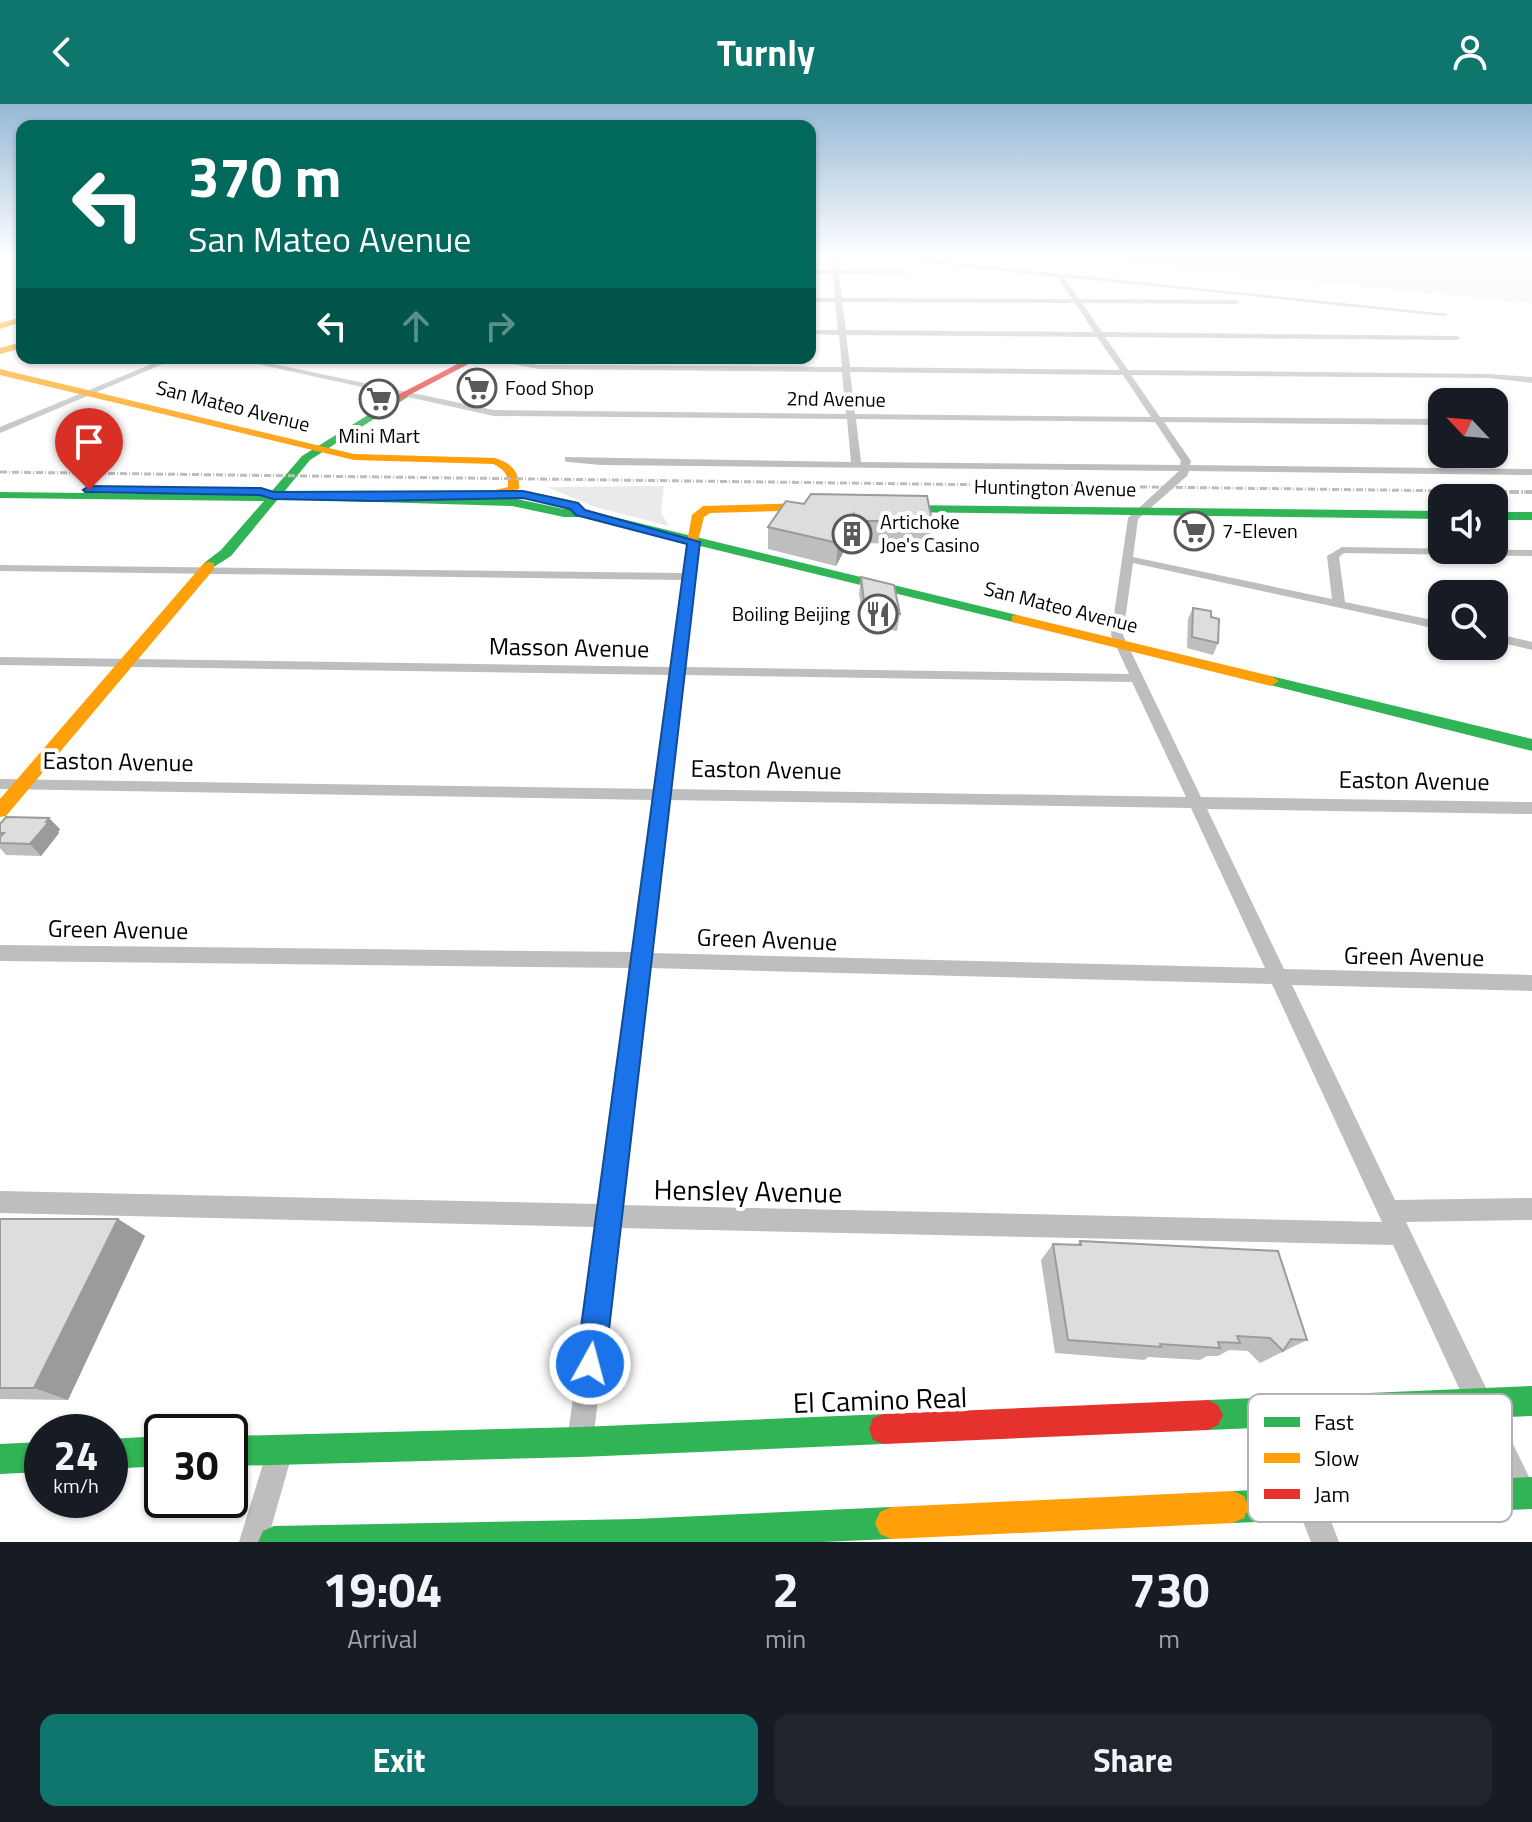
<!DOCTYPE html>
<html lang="en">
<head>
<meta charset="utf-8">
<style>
	body { margin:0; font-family:"Titillium Web",sans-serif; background:#20242c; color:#f1f3f6; height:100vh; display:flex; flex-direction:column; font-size:30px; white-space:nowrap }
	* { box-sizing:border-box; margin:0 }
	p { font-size:26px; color:#9ea1a6 }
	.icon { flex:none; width:44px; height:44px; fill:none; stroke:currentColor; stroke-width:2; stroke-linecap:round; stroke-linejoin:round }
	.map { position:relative; height:1438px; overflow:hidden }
	.panel { display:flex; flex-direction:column; background:#171b24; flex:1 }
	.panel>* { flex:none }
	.banner { position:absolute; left:16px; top:16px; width:800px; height:244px; border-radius:16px; box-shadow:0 2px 6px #0004; background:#00695c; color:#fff; overflow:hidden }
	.needle { width:52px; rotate:296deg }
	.buttons { position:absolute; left:1428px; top:284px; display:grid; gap:16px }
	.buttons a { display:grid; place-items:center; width:80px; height:80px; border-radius:16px; background:#171b24; box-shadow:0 2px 6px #0004; font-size:40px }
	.speed { position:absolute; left:24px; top:1310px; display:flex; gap:16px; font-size:40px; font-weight:700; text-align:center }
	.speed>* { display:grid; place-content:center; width:104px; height:104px; border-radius:50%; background:#171b24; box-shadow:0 2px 6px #0004; line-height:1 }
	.speed small { font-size:20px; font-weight:400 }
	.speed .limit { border:4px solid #111; border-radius:12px; background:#fff; color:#111 }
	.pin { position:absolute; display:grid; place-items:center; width:68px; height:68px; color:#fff; margin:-82px -34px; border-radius:50% 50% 50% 0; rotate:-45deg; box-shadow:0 0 8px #0007 }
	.pin .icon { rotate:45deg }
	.me { position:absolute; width:88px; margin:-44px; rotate:7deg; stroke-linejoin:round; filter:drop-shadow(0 0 6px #0008) }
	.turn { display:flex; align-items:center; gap:28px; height:168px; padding:0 40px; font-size:36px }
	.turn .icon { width:104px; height:104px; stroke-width:2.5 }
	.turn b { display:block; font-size:56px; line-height:68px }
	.lanes { display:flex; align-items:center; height:76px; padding:0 40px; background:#0003; justify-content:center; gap:40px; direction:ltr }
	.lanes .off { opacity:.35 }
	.eta { display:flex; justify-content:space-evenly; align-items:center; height:136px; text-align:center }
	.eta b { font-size:48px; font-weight:700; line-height:56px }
	.button { display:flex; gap:16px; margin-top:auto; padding:16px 40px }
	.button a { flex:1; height:92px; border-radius:16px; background:#0f766e; color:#fff; font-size:32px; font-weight:700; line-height:92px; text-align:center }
	.button a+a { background:#20242c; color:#f1f3f6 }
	header { display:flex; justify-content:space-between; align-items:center; height:104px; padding:0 40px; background:#0f766e; color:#fff; font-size:36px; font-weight:700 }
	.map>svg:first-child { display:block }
	.green { fill:#eaeaea }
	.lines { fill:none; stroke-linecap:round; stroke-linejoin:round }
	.street { fill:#bebebe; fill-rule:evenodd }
	.fast { fill:#30b455; fill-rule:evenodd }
	.slow { fill:#ff9f0a; fill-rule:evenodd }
	.jam { fill:#e5322d; fill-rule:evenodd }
	.rail-far1 { stroke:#bdbdbd; stroke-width:3; stroke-dasharray:7 2 1 2; stroke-linecap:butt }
	.rail { stroke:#bdbdbd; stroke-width:4; stroke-dasharray:9 3 1 3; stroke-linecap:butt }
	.wall { fill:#bebebe }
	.shaded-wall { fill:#9b9b9b }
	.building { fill:#ddd; stroke:#9b9b9b; stroke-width:2 }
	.route { fill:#1a73e8; stroke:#114b97; stroke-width:2 }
	.labels { text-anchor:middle; stroke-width:8; stroke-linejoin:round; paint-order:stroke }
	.far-poi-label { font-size:20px; fill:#000; stroke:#fff; text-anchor:start }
	.far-street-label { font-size:20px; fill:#000; stroke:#fff }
	.street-label { font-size:24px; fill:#000; stroke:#fff }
	.near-street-label { font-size:28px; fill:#000; stroke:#fff }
	.key { fill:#fff; stroke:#b2b2b2; stroke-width:2 }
	.key-label { font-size:22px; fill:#000 }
</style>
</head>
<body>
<header><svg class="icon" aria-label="back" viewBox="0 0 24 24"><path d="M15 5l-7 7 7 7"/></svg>Turnly<svg class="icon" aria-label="person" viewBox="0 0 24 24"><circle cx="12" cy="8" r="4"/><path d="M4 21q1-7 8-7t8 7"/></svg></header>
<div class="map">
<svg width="1532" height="1438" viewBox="0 0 1532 1438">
	<rect width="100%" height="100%" fill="#fff"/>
	<g class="green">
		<path d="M1042 151H1532V199Z"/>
		<path d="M664 382 661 409 669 422 595 403 547 383Z"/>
	</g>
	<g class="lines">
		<g class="street">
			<path d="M831 151H837L839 166 946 168 839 170 842 194 1072 195 1057 173 859 151H880L1448 210 1444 212 1064 173 1079 195 1236 196 1240 198 1236 200 1082 199 1102 228 1457 232 1461 234 1457 236 1105 233 1128 266 1489 270 1532 273V279L1489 274 1131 271 1160 313 1442 315V321L1164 318 1191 357 1190 361 1532 365V371L1189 367 1187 372 1138 415 1133 453 1332 495 1327 452 1342 443 1532 446V452L1344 449 1339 453 1345 498 1442 518V526L1133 459 1123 531 1201 693 1532 698V710L1207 705 1284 865 1532 871V887L1292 881 1395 1096 1532 1094V1116L1406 1118 1531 1377V1397L1521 1401 1511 1397 1393 1141 618 1124 593 1338 589 1347 580 1351 571 1347 567 1338 596 1123 0 1109V1087L599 1100 630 864 0 857V841L632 848 653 696 0 685V675L654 685 670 571 0 561V553L671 563 682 476 0 467V461L683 469 687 438 693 435 699 438 684 563 1129 570 1111 531 1128 414 1179 367 601 361 568 358 565 357V353L851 358 847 315 494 312 230 254H245L494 306 846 310 842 268 538 265 484 254H501L538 261 842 263 839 231 810 230V226H838L835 198H810V194H835L833 170H810V166H832ZM842 198 1075 199 1094 228 846 226ZM846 231 1097 233 1120 266 850 263ZM850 268 1123 271 1151 313 855 310ZM856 315 1155 318 1181 357 1180 361 861 358ZM683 571 1132 578 1186 693 670 685ZM668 696 1191 704 1265 864 651 849ZM649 864 1272 880 1382 1118 621 1101Z"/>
			<path d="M166 254H177L0 329V323Z"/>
			<path d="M1494 529 1532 538V546L1494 537Z"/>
			<path d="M280 1334 289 1338 293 1347 267 1438H239L267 1347 271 1338Z"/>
			<path d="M1311 1388 1321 1392 1339 1438H1311L1297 1402 1301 1392Z"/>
		</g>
		<g class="fast">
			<path d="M405 288 408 289V293L310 356 284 388 512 394 564 405H581L1017 511 1024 515 1017 519 581 413H564L512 402 278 395 231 452 209 466 204 465V459L221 446 264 397 0 394V388L255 391 271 388 302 352Z"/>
			<path d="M901 401 1442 407V415L897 408 895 405Z"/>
			<rect x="1494" y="408" width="38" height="8"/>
			<path d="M1271 572 1532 635V647L1266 580V574Z"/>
			<path d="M1532 1282V1312L1208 1326 1198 1321 1193 1311 1198 1301 1208 1296Z"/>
			<path d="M884 1310 895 1314 899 1325 895 1336 884 1340 580 1353 230 1362V1332L580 1323Z"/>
			<path d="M162 1332V1362L110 1365V1335Z"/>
			<path d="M42 1338V1368L0 1370V1340Z"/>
			<path d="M1532 1373V1405L1233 1419 1222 1414 1217 1403 1222 1392 1233 1387Z"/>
			<path d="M891 1403 902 1408 907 1419 902 1430 891 1435 823 1438H258L263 1427 274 1422 635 1415Z"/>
		</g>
		<g class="slow">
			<path d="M22 213V218L0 225V219Z"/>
			<path d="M22 238V244L0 250V244Z"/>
			<path d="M0 265 354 350 495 354C511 359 520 367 519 385L496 390V386L508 383C509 371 504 365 493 360L354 356 0 271Z"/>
			<path d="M811 399 815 400V406L710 409 704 413 697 441 687 438 692 411 703 402Z"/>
			<path d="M209 458 214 459V465L6 712 0 713V695L204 459Z"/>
			<path d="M1017 511 1271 572 1279 577 1271 582 1012 518V512Z"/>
			<path d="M1233 1387 1244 1392 1249 1403 1244 1414 1233 1419 891 1435 880 1430 875 1419 880 1408 891 1403Z"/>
		</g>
		<g class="jam">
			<path d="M469 254H480L394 299 386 297Z"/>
			<path d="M1208 1296 1218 1301 1223 1311 1218 1321 1208 1326 884 1340 873 1336 869 1325 873 1314 884 1310Z"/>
		</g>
		<path class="rail-far1" d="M0 368 1532 388"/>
		<path class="rail" d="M1494 388H1532"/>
	</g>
	<g class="wall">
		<path d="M804 400 932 417 929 440 853 439 852 432 836 462 768 445V423Z"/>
		<path d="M1187 413 1210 434 1207 439 1183 435 1185 418Z"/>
		<path d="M861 473 900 510 897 527 864 522 859 490Z"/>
		<path d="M1193 504 1211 513 1218 539 1213 551 1187 544 1188 515Z"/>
		<path d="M0 720 60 725 58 728 59 729 41 752 6 751 0 744Z"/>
		<path d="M0 1115H118L145 1132 68 1296 0 1295Z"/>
		<path d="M1080 1137 1307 1236 1260 1259 1248 1247 1229 1246 1218 1252H1207L1200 1256 1148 1253 1144 1256 1055 1249 1041 1156 1053 1140 1077 1141Z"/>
	</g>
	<g class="shaded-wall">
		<path d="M854 410 852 432 836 462 838 439Z"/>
		<path d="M49 714 60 725 58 728 59 729 41 752 30 740Z"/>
		<path d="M118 1115 145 1132 68 1296 34 1284Z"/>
	</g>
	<g class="building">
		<path d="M811 390 927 392 932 417H855L854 410 838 439 768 423 786 397 804 400Z"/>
		<path d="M1187 413 1210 416V434L1185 430Z"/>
		<path d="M861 473 894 481 900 510 865 505Z"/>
		<path d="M1193 504 1211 507V513L1219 515 1218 539 1192 533Z"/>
		<path d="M6 713 49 714 46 718H49L30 740 0 739V733L4 729H0V720Z"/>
		<path d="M0 1115H118L34 1284H0Z"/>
		<path d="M1080 1137 1278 1147 1307 1236 1291 1235 1283 1247 1270 1234 1237 1232 1240 1239 1218 1238 1220 1244 1160 1240 1161 1243 1068 1236 1053 1140 1081 1141Z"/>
	</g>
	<linearGradient id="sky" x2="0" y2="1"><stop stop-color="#96b7d6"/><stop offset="0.43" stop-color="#fff"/><stop offset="1" stop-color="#fff" stop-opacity="0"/></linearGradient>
	<rect width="1532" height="352" fill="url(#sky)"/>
	<path class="route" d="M89 382 261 384 274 388 523 387 578 399 585 406 700 438 605 1260 600 1270 590 1274 580 1270 576 1260 687 440 576 411 570 405 523 394 375 397 273 395 260 391 85 388 83 386Z"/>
	<defs>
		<g id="supermarket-ring" transform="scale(2)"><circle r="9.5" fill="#fff" stroke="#595959" stroke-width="1.5"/><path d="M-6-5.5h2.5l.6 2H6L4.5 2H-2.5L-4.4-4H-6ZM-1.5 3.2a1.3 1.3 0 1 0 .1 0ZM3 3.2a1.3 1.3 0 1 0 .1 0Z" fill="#595959"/></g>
		<g id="building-ring" transform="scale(2)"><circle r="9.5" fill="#fff" stroke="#595959" stroke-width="1.5"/><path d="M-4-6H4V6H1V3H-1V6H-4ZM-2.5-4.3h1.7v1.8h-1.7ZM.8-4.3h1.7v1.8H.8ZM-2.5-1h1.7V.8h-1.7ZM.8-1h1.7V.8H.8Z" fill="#595959"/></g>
		<g id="restaurant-ring" transform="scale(2)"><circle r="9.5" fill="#fff" stroke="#595959" stroke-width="1.5"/><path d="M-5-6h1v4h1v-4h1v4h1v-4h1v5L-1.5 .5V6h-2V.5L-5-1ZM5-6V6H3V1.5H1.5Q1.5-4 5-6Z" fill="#595959"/></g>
	</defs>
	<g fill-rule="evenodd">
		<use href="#supermarket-ring" x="477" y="284"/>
		<use href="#supermarket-ring" x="379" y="295"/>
		<use href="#supermarket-ring" x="1194" y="427"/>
		<use href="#building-ring" x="852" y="430"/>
		<use href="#restaurant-ring" x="878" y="510"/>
	</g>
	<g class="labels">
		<g class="far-poi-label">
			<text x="505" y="291">Food Shop</text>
			<text x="379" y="339" text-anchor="middle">Mini Mart</text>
			<text x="880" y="425">Artichoke<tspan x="880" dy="23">Joe's Casino</tspan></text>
			<text x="1222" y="434">7-Eleven</text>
			<text x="850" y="517" text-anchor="end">Boiling Beijing</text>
		</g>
		<g class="far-street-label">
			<text transform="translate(836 295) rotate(1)" y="7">2nd Avenue</text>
			<text transform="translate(233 302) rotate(14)" y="7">San Mateo Avenue</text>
			<text transform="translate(1055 384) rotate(1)" y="7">Huntington Avenue</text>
			<text transform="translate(1061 503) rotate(14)" y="7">San Mateo Avenue</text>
		</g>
		<g class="street-label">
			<text transform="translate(569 544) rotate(1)" y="8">Masson Avenue</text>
			<text transform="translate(118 658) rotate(1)" y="8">Easton Avenue</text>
			<text transform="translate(766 666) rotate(1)" y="8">Easton Avenue</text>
			<text transform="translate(1414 677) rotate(1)" y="8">Easton Avenue</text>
			<text transform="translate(118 826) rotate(1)" y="8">Green Avenue</text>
			<text transform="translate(767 836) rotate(2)" y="8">Green Avenue</text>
			<text transform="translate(1414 853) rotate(1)" y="8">Green Avenue</text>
		</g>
		<g class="near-street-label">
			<text transform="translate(748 1087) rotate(1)" y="10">Hensley Avenue</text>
			<text transform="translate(880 1296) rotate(-2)" y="10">El Camino Real</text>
		</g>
	</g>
	<rect x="1248" y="1290" width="264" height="128" rx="12" class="key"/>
	<rect x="1264" y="1313" width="36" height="10" fill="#30b455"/>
	<rect x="1264" y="1349" width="36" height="10" fill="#ff9f0a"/>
	<rect x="1264" y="1385" width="36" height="10" fill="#e5322d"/>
	<g class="key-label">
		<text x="1314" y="1326">Fast</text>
		<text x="1314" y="1362">Slow</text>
		<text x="1314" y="1398">Jam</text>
	</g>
</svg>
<div class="buttons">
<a><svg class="needle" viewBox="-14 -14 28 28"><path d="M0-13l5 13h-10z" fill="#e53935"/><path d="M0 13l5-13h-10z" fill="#9ea1a6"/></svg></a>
<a><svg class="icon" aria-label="sound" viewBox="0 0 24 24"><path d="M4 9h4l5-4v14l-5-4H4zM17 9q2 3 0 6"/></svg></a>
<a><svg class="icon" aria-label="search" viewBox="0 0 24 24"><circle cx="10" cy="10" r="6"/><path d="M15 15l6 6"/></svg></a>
</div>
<div class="speed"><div>24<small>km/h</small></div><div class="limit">30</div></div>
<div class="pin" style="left:89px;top:386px;background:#d93025"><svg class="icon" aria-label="arrive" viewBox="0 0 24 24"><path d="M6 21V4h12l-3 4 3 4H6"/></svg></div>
<svg class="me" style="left:590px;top:1260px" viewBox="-20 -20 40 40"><circle r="17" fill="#1a73e8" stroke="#fff" stroke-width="3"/><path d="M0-11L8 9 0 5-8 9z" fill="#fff"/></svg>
<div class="banner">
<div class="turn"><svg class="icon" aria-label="left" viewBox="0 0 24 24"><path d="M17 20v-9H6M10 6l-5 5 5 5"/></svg><div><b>370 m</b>San Mateo Avenue</div></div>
<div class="lanes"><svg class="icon" aria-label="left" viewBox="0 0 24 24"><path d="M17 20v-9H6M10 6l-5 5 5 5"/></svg><svg class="icon off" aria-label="ahead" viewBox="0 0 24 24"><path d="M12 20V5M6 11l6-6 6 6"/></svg><svg class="icon off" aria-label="right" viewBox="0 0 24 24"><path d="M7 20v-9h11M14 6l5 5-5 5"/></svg></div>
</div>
</div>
<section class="panel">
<div class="eta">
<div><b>19:04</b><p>Arrival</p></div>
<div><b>2</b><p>min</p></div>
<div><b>730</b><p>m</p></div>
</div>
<div class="button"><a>Exit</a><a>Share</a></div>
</section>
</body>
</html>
